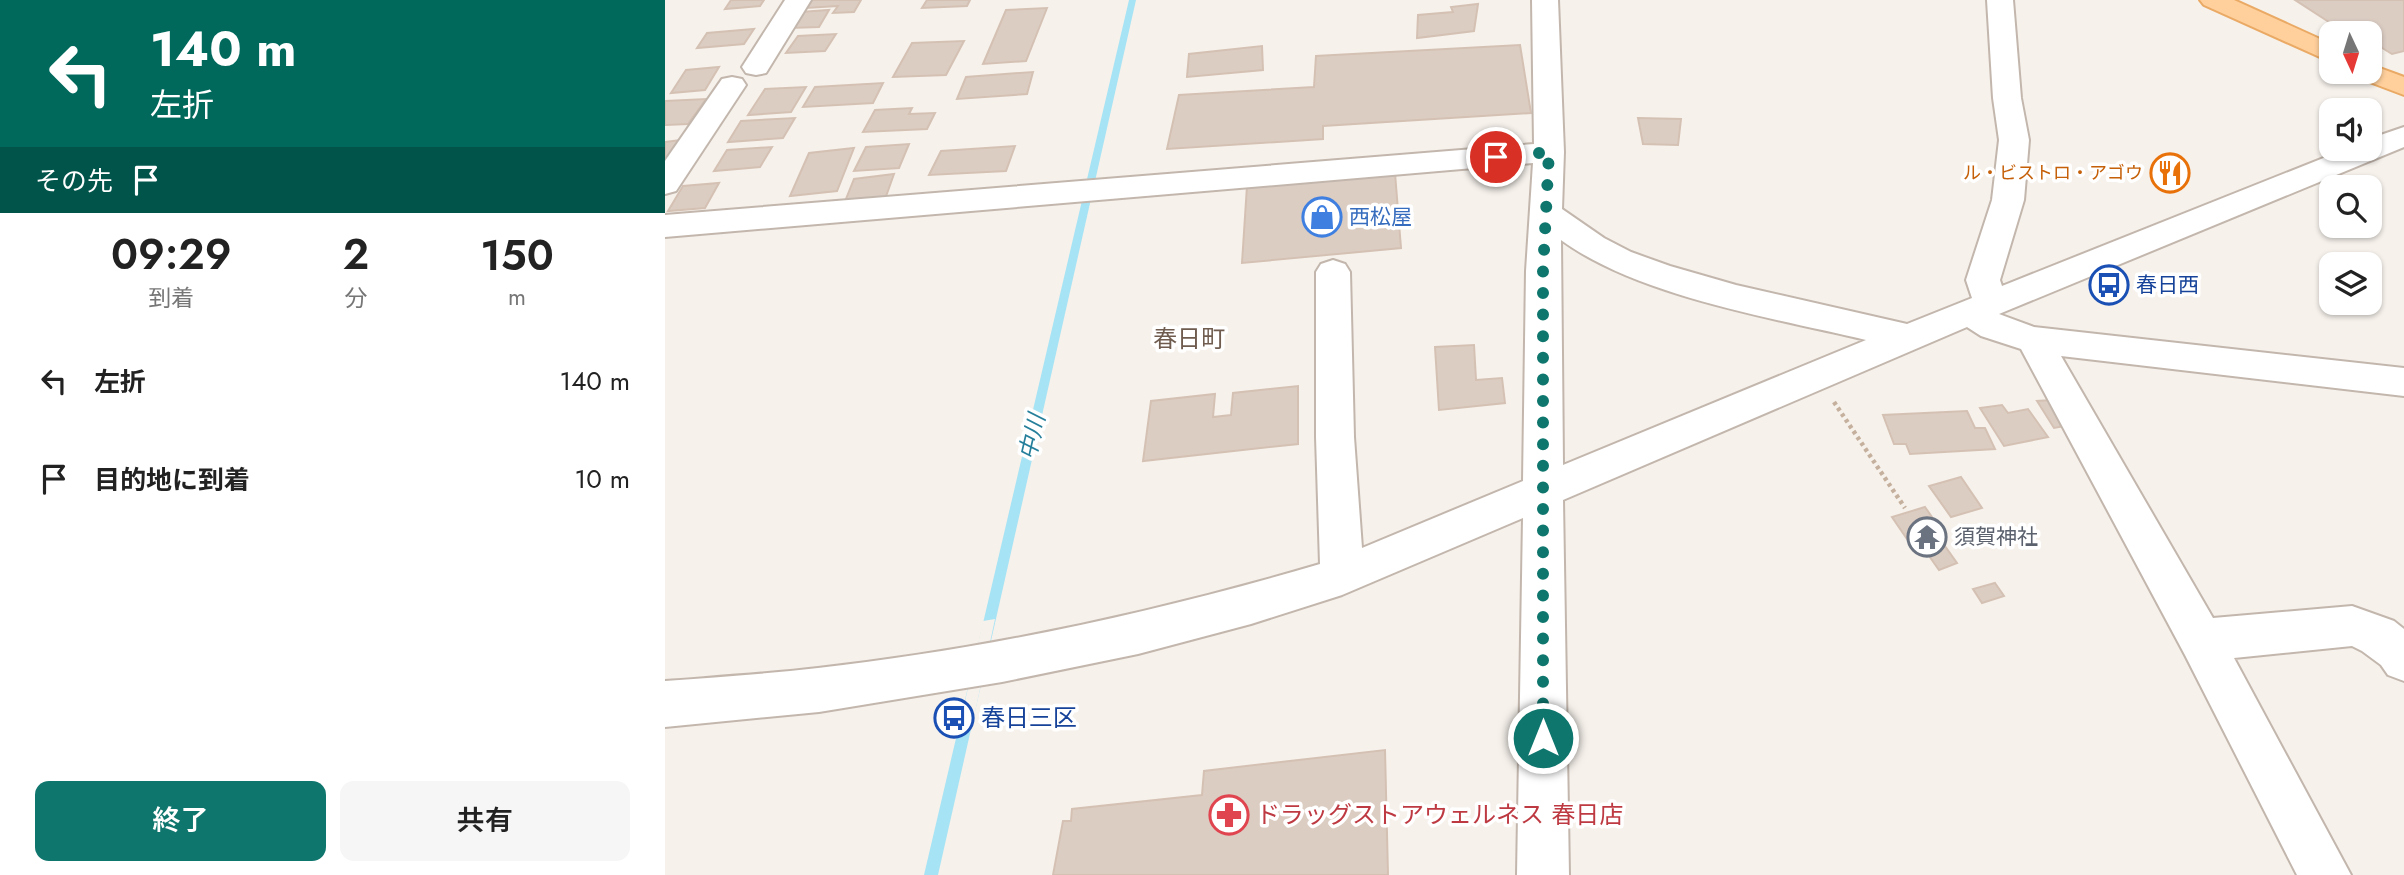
<!DOCTYPE html>
<html lang="ja">
<head>
<meta charset="utf-8">
<style>
	body { margin:0; font-family:Jost,"Noto Sans JP",sans-serif; background:#f6f6f6; color:#222; height:100vh; display:flex; flex-direction:column; font-size:26px; white-space:nowrap }
	* { box-sizing:border-box; margin:0 }
	p { font-size:23px; color:#767676 }
	.icon { flex:none; width:38px; height:38px; fill:none; stroke:currentColor; stroke-width:2; stroke-linecap:round; stroke-linejoin:round }
	.map { position:relative; flex:1; overflow:hidden }
	.drawer { display:flex; flex-direction:column; background:#fff; width:665px }
	.drawer>* { flex:none }
	.hud { background:#00695c; color:#fff; overflow:hidden }
	.needle { width:46px; rotate:176deg }
	.tools { position:absolute; left:1654px; top:21px; display:grid; gap:14px }
	.tools a { display:grid; place-items:center; width:63px; height:63px; border-radius:14px; background:#fff; box-shadow:0 2px 5px #0004; font-size:35px }
	.pin { position:absolute; display:grid; place-items:center; width:60px; height:60px; color:#fff; margin:-30px; border:4px solid #fff; border-radius:50%; box-shadow:0 2px 7px #0007 }
	.me { position:absolute; width:77px; margin:-38px; rotate:0deg; stroke-linejoin:round; filter:drop-shadow(0 0 5px #0008) }
	.turn { display:flex; align-items:center; gap:24px; height:147px; padding:0 35px; font-size:32px }
	.turn .icon { width:91px; height:91px; stroke-width:2.5 }
	.turn b { display:block; font-size:49px; line-height:60px }
	.then { display:flex; align-items:center; height:66px; padding:0 35px; background:#0003; gap:14px; font-size:26px }
	.eta { display:flex; justify-content:space-evenly; align-items:center; height:119px; text-align:center }
	.eta b { font-size:42px; font-weight:600; line-height:49px }
	.action { display:flex; gap:14px; margin-top:auto; padding:14px 35px }
	.action a { flex:1; height:80px; border-radius:14px; background:#0f766e; color:#fff; font-size:28px; font-weight:600; line-height:80px; text-align:center }
	.action a+a { background:#f6f6f6; color:#222 }
	ul { padding:0; list-style:none }
	li { display:flex; align-items:center; gap:21px; height:98px; padding:0 35px }
	li div { flex:1 }
	li b { display:block; font-size:26px }
	li em { font-style:normal }
	main { display:flex; flex:1; min-height:0 }
	.map>svg:first-child { display:block }
	.water { fill:#a6e3f4 }
	.pier { fill:#f6f1eb }
	.building { fill:#dccdc3; stroke:#d4c1b3; stroke-width:2 }
	.lines { fill:none; stroke-linecap:round; stroke-linejoin:round }
	.minor-casing { stroke:#c3b7ad; stroke-width:4 }
	.major-casing { stroke:#eaaa65; stroke-width:4 }
	.path { stroke:#c5b09d; stroke-width:4.5; stroke-dasharray:3.5 3.5; stroke-linecap:butt }
	.minor { fill:#fff; fill-rule:evenodd }
	.major { fill:#ffd09c; fill-rule:evenodd }
	.route { stroke:#0f766e; stroke-width:12; stroke-dasharray:0 21.6 }
	.labels { text-anchor:middle; stroke-width:7; stroke-linejoin:round; paint-order:stroke }
	.far-food-label { font-size:18px; fill:#c56008; stroke:#fff; text-anchor:end }
	.shop-label { font-size:21px; fill:#366cbe; stroke:#fff; text-anchor:start }
	.transit-label { font-size:21px; fill:#164399; stroke:#fff; text-anchor:start }
	.worship-label { font-size:21px; fill:#5b616d; stroke:#fff; text-anchor:start }
	.water-label { font-size:23px; font-style:italic; fill:#257f9b; stroke:#fff }
	.quarter-label { font-size:24px; fill:#6f5c4f; stroke:#fff }
	.near-transit-label { font-size:24px; fill:#164399; stroke:#fff; text-anchor:start }
	.near-health-label { font-size:24px; fill:#be3a42; stroke:#fff; text-anchor:start }
</style>
</head>
<body>
<main>
<section class="drawer">
<div class="hud">
<div class="turn"><svg class="icon" aria-label="left" viewBox="0 0 24 24"><path d="M17 20v-9H6M10 6l-5 5 5 5"/></svg><div><b>140 m</b>左折</div></div>
<div class="then">その先<svg class="icon" aria-label="arrive" viewBox="0 0 24 24"><path d="M6 21V4h12l-3 4 3 4H6"/></svg></div>
</div>
<div class="eta">
<div><b>09:29</b><p>到着</p></div>
<div><b>2</b><p>分</p></div>
<div><b>150</b><p>m</p></div>
</div>
<ul>
<li><svg class="icon" aria-label="left" viewBox="0 0 24 24"><path d="M17 20v-9H6M10 6l-5 5 5 5"/></svg><div><b>左折</b></div><em>140 m</em></li>
<li><svg class="icon" aria-label="arrive" viewBox="0 0 24 24"><path d="M6 21V4h12l-3 4 3 4H6"/></svg><div><b>目的地に到着</b></div><em>10 m</em></li>
</ul>
<div class="action"><a>終了</a><a>共有</a></div>
</section>
<div class="map">
<svg width="1739" height="875" viewBox="0 0 1739 875">
	<rect width="100%" height="100%" fill="#f6f1eb"/>
	<path class="water" d="M464 0H471L273 875H259Z"/>
	<path class="pier" d="M330 619 309 717 296 719 318 621Z"/>
	<g class="building">
		<path d="M66 0H99L95 6 60 9Z"/>
		<path d="M147 0H196L189 12 168 13 173 6 142 8Z"/>
		<path d="M262 0H305L302 6 257 8Z"/>
		<path d="M1630 0H1739V51L1727 54 1714 46 1709 48 1704 45V33H1681Z"/>
		<path d="M813 4 809 31 752 38 753 15 788 12 786 7Z"/>
		<path d="M382 8 361 61 318 64 341 10Z"/>
		<path d="M164 10 154 27 125 28 136 12Z"/>
		<path d="M89 29 79 44 32 48 42 33Z"/>
		<path d="M171 34 160 51 121 53 133 36Z"/>
		<path d="M299 41 281 75 228 77 247 43Z"/>
		<path d="M855 45 866 113 658 126V139L502 149 514 95 649 87 651 56Z"/>
		<path d="M597 46 598 70 522 77 524 54Z"/>
		<path d="M54 67 40 90 6 93 21 70Z"/>
		<path d="M368 72 362 94 292 99 301 77Z"/>
		<path d="M218 83 208 103 138 107 150 87Z"/>
		<path d="M141 87 126 112 83 115 100 89Z"/>
		<path d="M41 99 23 124 0 125V101Z"/>
		<path d="M247 108 244 114 270 113 262 129 198 132 210 110Z"/>
		<path d="M130 118 118 138 63 142 76 121Z"/>
		<path d="M973 118 1016 119 1013 145 978 144Z"/>
		<path d="M16 140 7 157 0 158V142Z"/>
		<path d="M244 144 234 168 189 171 201 147Z"/>
		<path d="M350 146 341 171 264 175 276 151Z"/>
		<path d="M107 147 95 167 49 171 62 150Z"/>
		<path d="M189 148 172 191 125 196 144 153Z"/>
		<path d="M730 173 736 248 577 263 582 186Z"/>
		<path d="M229 174 220 199 179 204 189 179Z"/>
		<path d="M54 183 40 208 3 211 18 186Z"/>
		<path d="M809 345 811 380 837 378 840 403 774 410 770 347Z"/>
		<path d="M633 386V444L478 461 486 401 550 394 548 417 566 415 568 393Z"/>
		<path d="M1388 400 1405 425 1389 428 1372 401Z"/>
		<path d="M1337 405 1343 413 1363 409 1383 437 1339 446 1315 408Z"/>
		<path d="M1302 411 1310 428H1320L1330 449 1245 454 1241 444H1229L1218 415Z"/>
		<path d="M1296 477 1317 508 1286 517 1264 486Z"/>
		<path d="M1260 507 1276 530 1270 532 1292 563 1274 570 1250 536 1242 539 1227 517Z"/>
		<path d="M1330 583 1339 596 1317 603 1308 589Z"/>
		<path d="M720 750 723 875H388L398 821H406L407 809 537 795 539 771Z"/>
	</g>
	<g class="lines">
		<g class="minor-casing">
			<g id="minor">
				<path d="M120 0H146L101 73 91 75 81 73 77 67Z"/>
				<path d="M867 0H893L899 152 897 209 939 238 966 252 1005 266 1071 285 1242 324 1307 298 1301 280 1327 200 1334 140 1328 98 1322 0H1348L1356 98 1364 140 1359 200 1335 280 1337 286 1681 149H1704V139L1739 127V147L1334 314 1369 327 1739 368V396L1396 356 1548 618 1687 606 1729 621 1739 629V681L1723 675 1716 665 1697 651 1687 646 1569 658 1686 875H1632L1520 655 1356 349 1316 336 1302 327 898 500 904 875H852L858 518 677 595 586 624 473 654 337 682 154 712 0 727V681C51 677 102 674 153 668 323 649 492 612 655 564L651 437V272L656 264 668 260 680 264 685 272 689 437 697 548 858 481 861 271 868 163 0 237V215L869 144ZM896 240C973 296 1107 318 1201 340L898 465Z"/>
				<path d="M67 77 77 79 81 85 11 191 0 194V161L57 79Z"/>
			</g>
		</g>
		<g class="major-casing">
			<g id="major">
				<path d="M1535 0H1569L1666 44V62L1539 5Z"/>
				<path d="M1704 64 1739 77V95L1694 78 1691 72H1704Z"/>
			</g>
		</g>
		<path class="path" d="M1169 402 1240 508"/>
		<use href="#minor" class="minor"/>
		<use href="#major" class="major"/>
	</g>
	<g class="lines">
		<path class="route" d="M831 157 884 152 878 271V738"/>
	</g>
	<defs>
		<g id="restaurant-ring" transform="scale(2.0125)"><circle r="9.5" fill="#fff" stroke="#e8710a" stroke-width="1.5"/><path d="M-5-6h1v4h1v-4h1v4h1v-4h1v5L-1.5 .5V6h-2V.5L-5-1ZM5-6V6H3V1.5H1.5Q1.5-4 5-6Z" fill="#e8710a"/></g>
		<g id="shop-ring" transform="scale(2.0125)"><circle r="9.5" fill="#fff" stroke="#3f7fe0" stroke-width="1.5"/><path d="M-5-2.5h2.3a2.7 3.5 0 0 1 5.4 0H5L5.5 6h-11ZM-1.5-2.5h3a1.5 2.3 0 0 0-3 0Z" fill="#3f7fe0"/></g>
		<g id="bus-ring" transform="scale(2.0125)"><circle r="9.5" fill="#fff" stroke="#1a4fb4" stroke-width="1.5"/><path d="M-5-6H5V4H4V6H2V4H-2V6H-4V4H-5ZM-3.5-4V0h7V-4ZM-3.5 1.2v1.5H-2V1.2ZM2 1.2v1.5H3.5V1.2Z" fill="#1a4fb4"/></g>
		<g id="temple-ring" transform="scale(2.0125)"><circle r="9.5" fill="#fff" stroke="#6b7280" stroke-width="1.5"/><path d="M0-6L5-2H3V0L6.5 2.5H4V6H1.5V3h-3V6H-4V2.5H-6.5L-3 0V-2H-5Z" fill="#6b7280"/></g>
		<g id="pharmacy-ring" transform="scale(2.0125)"><circle r="9.5" fill="#fff" stroke="#e0444e" stroke-width="1.5"/><path d="M-2-6h4v4h4v4h-4v4h-4v-4h-4v-4h4Z" fill="#e0444e"/></g>
	</defs>
	<g fill-rule="evenodd">
		<use href="#restaurant-ring" x="1505" y="173"/>
		<use href="#shop-ring" x="657" y="217"/>
		<use href="#bus-ring" x="1444" y="285"/>
		<use href="#temple-ring" x="1262" y="537"/>
		<use href="#bus-ring" x="289" y="718"/>
		<use href="#pharmacy-ring" x="564" y="815"/>
	</g>
	<g class="labels">
		<g class="far-food-label">
			<text x="1478" y="179">ル・ビストロ・アゴウ</text>
		</g>
		<g class="shop-label">
			<text x="684" y="224">西松屋</text>
		</g>
		<g class="transit-label">
			<text x="1471" y="292">春日西</text>
		</g>
		<g class="worship-label">
			<text x="1289" y="544">須賀神社</text>
		</g>
		<g class="water-label">
			<text transform="translate(367 437) rotate(-77)" y="8">中川</text>
		</g>
		<g class="quarter-label">
			<text x="524" y="347">春日町</text>
		</g>
		<g class="near-transit-label">
			<text x="316" y="726">春日三区</text>
		</g>
		<g class="near-health-label">
			<text x="591" y="823">ドラッグストアウェルネス 春日店</text>
		</g>
	</g>
</svg>
<div class="tools">
<a><svg class="needle" viewBox="-14 -14 28 28"><path d="M0-13l5 13h-10z" fill="#e53935"/><path d="M0 13l5-13h-10z" fill="#767676"/></svg></a>
<a><svg class="icon" aria-label="sound" viewBox="0 0 24 24"><path d="M4 9h4l5-4v14l-5-4H4zM17 9q2 3 0 6"/></svg></a>
<a><svg class="icon" aria-label="search" viewBox="0 0 24 24"><circle cx="10" cy="10" r="6"/><path d="M15 15l6 6"/></svg></a>
<a><svg class="icon" aria-label="layers" viewBox="0 0 24 24"><path d="M12 4l9 5-9 5-9-5zM3 14l9 5 9-5"/></svg></a>
</div>
<div class="pin" style="left:831px;top:157px;background:#d93025"><svg class="icon" aria-label="arrive" viewBox="0 0 24 24"><path d="M6 21V4h12l-3 4 3 4H6"/></svg></div>
<svg class="me" style="left:878px;top:738px" viewBox="-20 -20 40 40"><circle r="17" fill="#0f766e" stroke="#fff" stroke-width="3"/><path d="M0-11L8 9 0 5-8 9z" fill="#fff"/></svg>
</div>
</main>
</body>
</html>
